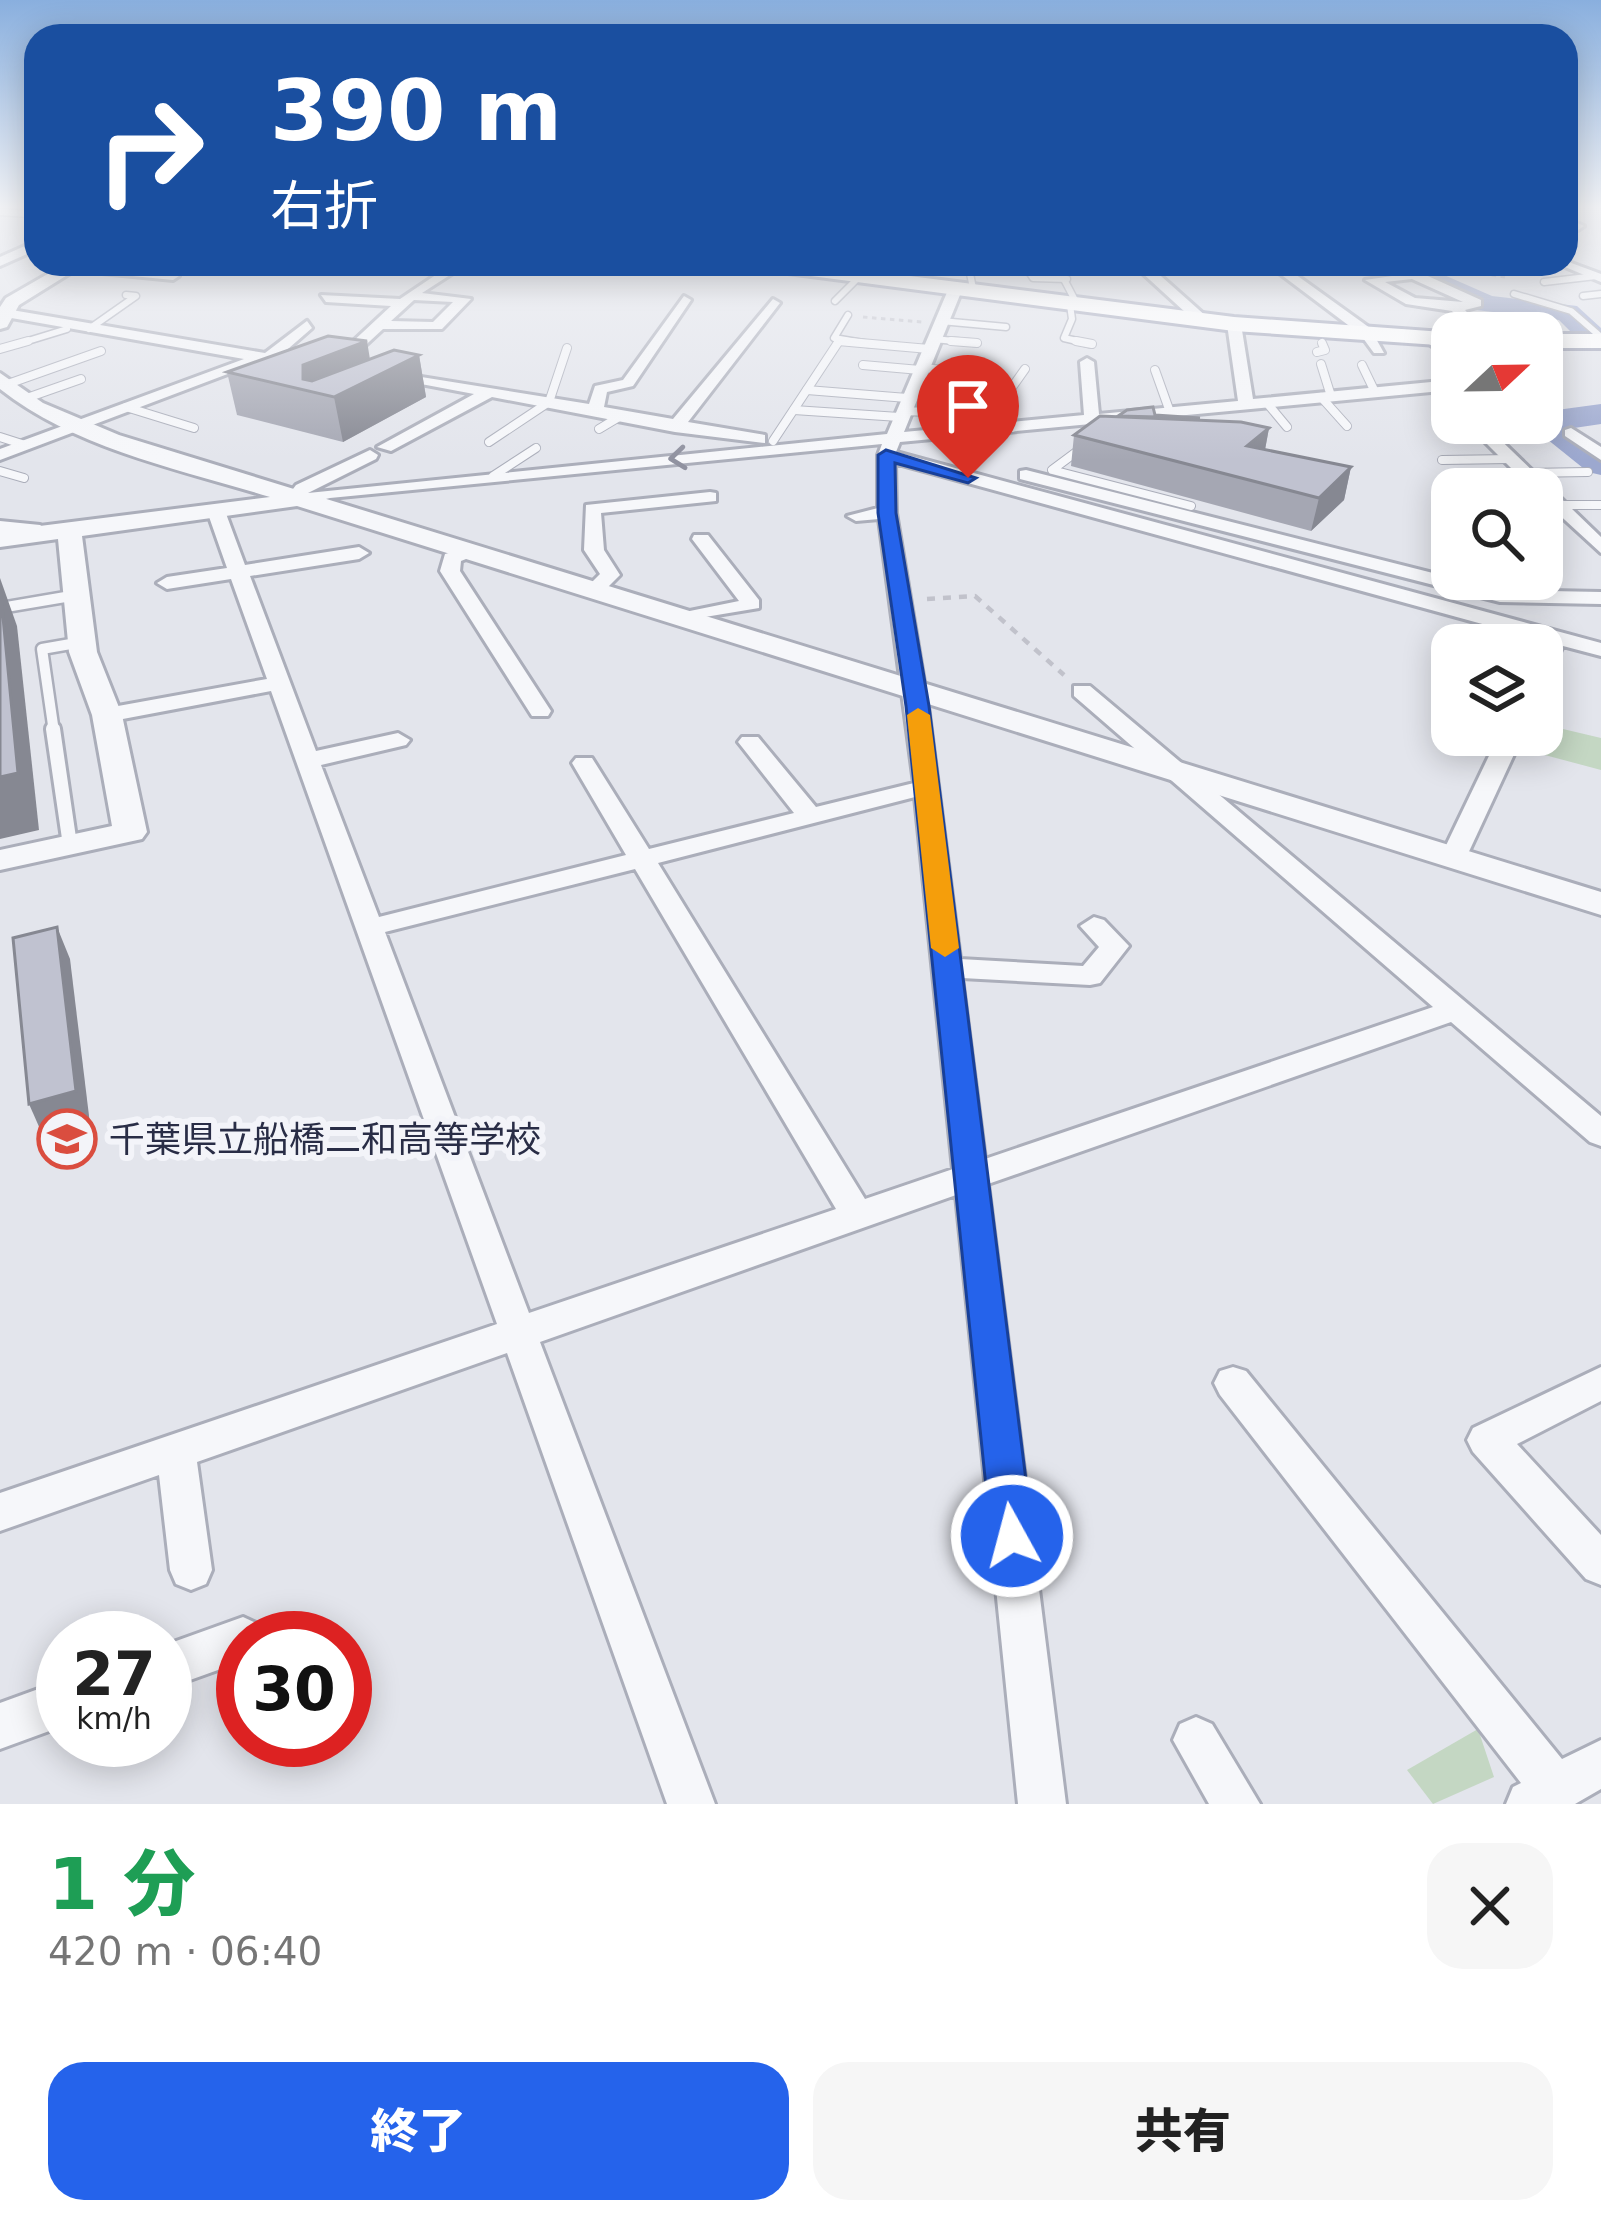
<!DOCTYPE html>
<html lang="ja">
<head>
<meta charset="utf-8">
<style>
	body { margin:0; font-family:"DejaVu Sans","Noto Sans JP",sans-serif; background:#f6f6f6; color:#222; height:100vh; display:flex; flex-direction:column; font-size:45px; white-space:nowrap }
	* { box-sizing:border-box; margin:0 }
	p { font-size:39px; color:#767676 }
	.icon { flex:none; width:66px; height:66px; fill:none; stroke:currentColor; stroke-width:2; stroke-linecap:round; stroke-linejoin:round }
	.map { position:relative; height:1804px; overflow:hidden }
	.sheet { display:flex; flex-direction:column; background:#fff; flex:1 }
	.sheet>* { flex:none }
	.top-card { position:absolute; left:24px; top:24px; width:1554px; height:252px; border-radius:36px; box-shadow:0 6px 30px #0003; background:#1a4fa0; color:#fff; overflow:hidden }
	.needle { width:78px; rotate:68deg }
	.buttons { position:absolute; left:1431px; top:312px; display:grid; gap:24px }
	.buttons a { display:grid; place-items:center; width:132px; height:132px; border-radius:24px; background:#fff; box-shadow:0 6px 30px #0003; font-size:60px }
	.speed { position:absolute; left:36px; top:1611px; display:flex; gap:24px; font-size:60px; font-weight:700; text-align:center }
	.speed>* { display:grid; place-content:center; width:156px; height:156px; border-radius:50%; background:#fff; box-shadow:0 6px 30px #0003; line-height:1 }
	.speed small { font-size:30px; font-weight:400 }
	.speed .limit { border:18px solid #d22; background:#fff; color:#111 }
	.pin { position:absolute; display:grid; place-items:center; width:102px; height:102px; color:#fff; margin:-123px -51px; border-radius:50% 50% 50% 0; rotate:-45deg; box-shadow:0 0 12px #0007 }
	.pin .icon { rotate:45deg }
	.me { position:absolute; width:132px; margin:-66px; rotate:353deg; stroke-linejoin:round; filter:drop-shadow(0 0 9px #0008) }
	.turn { display:flex; align-items:center; gap:42px; height:252px; padding:0 48px; font-size:54px }
	.turn .icon { width:156px; height:156px; stroke-width:2.5 }
	.turn b { display:block; font-size:84px; line-height:102px }
	.round { display:grid; place-items:center; flex:none; width:126px; height:126px; border-radius:36px; background:#f6f6f6 }
	.head { display:flex; align-items:center; justify-content:space-between; height:204px; padding:0 48px }
	h1 { font-size:72px; font-weight:800; line-height:90px; color:#1e9e55 }
	.button { display:flex; gap:24px; margin-top:auto; padding:24px 48px }
	.button a { flex:1; height:138px; border-radius:36px; background:#2563eb; color:#fff; font-size:48px; font-weight:800; line-height:138px; text-align:center }
	.button a+a { background:#f6f6f6; color:#222 }
	.map>svg:first-child { display:block }
	.green { fill:#c4d7c3 }
	.lines { fill:none; stroke-linecap:round; stroke-linejoin:round }
	.river { fill:#9ca8cf; fill-rule:evenodd }
	.service-far3-casing { stroke:#abaeba; stroke-width:9 }
	.service-far2-casing { stroke:#abaeba; stroke-width:10 }
	.service-far1-casing { stroke:#abaeba; stroke-width:15 }
	.service-casing { stroke:#abaeba; stroke-width:20 }
	.minor-casing { stroke:#abaeba; stroke-width:6 }
	.tertiary-casing { stroke:#abaeba; stroke-width:6 }
	.primary-casing { stroke:#a1a5b9; stroke-width:6 }
	.path-far1 { stroke:#c1c2cb; stroke-width:3; stroke-dasharray:4.5 4.5; stroke-linecap:butt }
	.path { stroke:#c1c2cb; stroke-width:4.5; stroke-dasharray:8 8; stroke-linecap:butt }
	.service-far3 { stroke:#f6f7fa; stroke-width:6 }
	.service-far2 { stroke:#f6f7fa; stroke-width:8 }
	.service-far1 { stroke:#f6f7fa; stroke-width:10 }
	.service { stroke:#f6f7fa; stroke-width:14 }
	.minor { fill:#f6f7fa; fill-rule:evenodd }
	.tertiary { fill:#f6f7fa; fill-rule:evenodd }
	.primary { fill:#fff; fill-rule:evenodd }
	.wall { fill:#a5a7b3 }
	.shaded-wall { fill:#868892 }
	.building { fill:#c0c2d0; stroke:#868892; stroke-width:3 }
	.oneway { stroke:#9092a0 }
	.route { fill:#2563eb; stroke:#184099; stroke-width:3 }
	.slow { fill:#f59e0b }
	.labels { text-anchor:middle; stroke-width:12; stroke-linejoin:round; paint-order:stroke }
	.poi-label { font-size:36px; fill:#292d46; stroke:#f3f4f9; text-anchor:start }
</style>
</head>
<body>
<div class="map">
<svg width="1601" height="1804" viewBox="0 0 1601 1804">
	<rect width="100%" height="100%" fill="#e3e5ec"/>
	<g class="green">
		<path d="M1542 724 1601 738V770L1515 747 1520 735H1542Z"/>
		<path d="M1478 1729 1494 1777 1433 1804 1407 1770Z"/>
	</g>
	<g class="lines">
		<g class="river">
			<path d="M1384 264H1419L1492 296 1577 306 1601 328V343L1581 342 1559 320 1476 310Z"/>
			<path d="M1601 404V424L1574 428 1601 447V475L1588 472 1527 423H1542V412Z"/>
		</g>
		<g class="service-far3-casing">
			<g id="service-far3">
				<path d="M0 212 28 214"/>
				<path d="M886 264 925 266"/>
				<path d="M968 264 974 293"/>
				<path d="M1024 264 1033 278 1067 279"/>
				<path d="M1056 264 1078 306"/>
				<path d="M1444 264 1451 267"/>
				<path d="M1544 282 1596 276"/>
				<path d="M1514 294 1571 311 1601 337"/>
				<path d="M1583 296 1601 294"/>
				<path d="M835 301 859 277"/>
				<path d="M1070 305 1072 319 1064 338 1090 344"/>
				<path d="M848 315 834 338 869 344"/>
				<path d="M941 321 1006 327"/>
				<path d="M89 329 136 296 126 295"/>
				<path d="M933 339 977 343"/>
				<path d="M18 344 67 329"/>
			</g>
		</g>
		<g class="service-far2-casing">
			<g id="service-far2">
				<path d="M838 341 929 349"/>
				<path d="M951 341 977 343"/>
				<path d="M1076 341 1092 344"/>
				<path d="M0 349 28 341"/>
				<path d="M1317 352 1325 350 1322 343"/>
				<path d="M1321 364 1331 396"/>
				<path d="M863 365 920 370"/>
				<path d="M1362 365 1375 392"/>
				<path d="M921 368 968 372"/>
				<path d="M1155 370 1170 412"/>
				<path d="M916 379 963 383"/>
				<path d="M5 385 101 351"/>
				<path d="M807 390 907 398"/>
				<path d="M1321 397 1347 426"/>
				<path d="M24 399 81 379"/>
				<path d="M1267 403 1287 427"/>
				<path d="M126 407 194 428"/>
				<path d="M794 410 899 417"/>
				<path d="M902 411 957 413 959 409"/>
				<path d="M1012 428 1008 393 1025 369"/>
				<path d="M599 429 619 417"/>
				<path d="M0 437 25 445"/>
				<path d="M773 441 839 341"/>
				<path d="M489 442 549 402 567 348"/>
				<path d="M1087 444 1052 470 1191 506"/>
				<path d="M1442 460 1511 459"/>
				<path d="M0 471 24 478"/>
				<path d="M1525 473 1588 472"/>
				<path d="M493 476 536 448"/>
				<path d="M1558 505H1601"/>
			</g>
		</g>
		<g class="service-far1-casing">
			<g id="service-far1">
				<path d="M0 608 77 595"/>
				<path d="M54 732 42 649 82 642"/>
			</g>
		</g>
		<g class="service-casing">
			<path id="service" d="M53 729 70 845"/>
		</g>
		<g class="minor-casing">
			<g id="minor">
				<path d="M1566 218 1584 226 1578 230 1566 225Z"/>
				<path d="M36 241V250L0 266V257Z"/>
				<path d="M1566 261 1601 274V282L1558 264Z"/>
				<path d="M67 264 173 272 179 276 173 280 72 270Z"/>
				<path d="M452 264H467L422 293 471 299 442 329H383L344 365H334V359L391 306 326 302 321 295 400 299ZM414 300 453 302 433 322 391 321Z"/>
				<path d="M1140 264H1221L1215 269H1153L1207 317V323H1197L1139 270Z"/>
				<path d="M1267 264H1281L1370 328 1384 353H1374L1360 334Z"/>
				<path d="M1419 272 1481 300V306L1465 310 1486 333H1471L1452 311 1406 304 1365 280ZM1412 279 1463 302 1415 298 1385 282Z"/>
				<path d="M955 286 962 290 904 432 1084 415 1080 362 1087 358 1094 362 1099 414 1238 401 1227 324 1234 320 1241 324 1253 399 1452 380V390L900 442 896 452 1601 643V656L1563 646 1550 673 1542 675 1544 641 895 463 896 513 928 706 960 959 1083 966 1099 947 1080 926 1094 917 1104 920 1129 946 1100 983 1090 985 962 978 985 1159 1433 1007 1074 696V686H1090L1601 1116V1146L1590 1142 1451 1022 988 1184 1066 1804H1018L956 1195 540 1342 715 1804H667L507 1353 197 1462 212 1570 206 1584 191 1590 176 1584 170 1570 159 1475 0 1531V1493L497 1324 271 691 107 722 96 715 107 708 267 679 231 579 167 589 157 583 167 577 227 568 207 511 210 507 225 511 245 565 359 547 369 553 359 559 250 576 316 751 398 733 410 740 406 745 321 765 379 917 626 855 572 763 576 758H592L649 849 794 813 742 747 738 742 742 737H758L816 807 914 783 879 519 856 521 847 516 878 508V455L882 444 330 498 300 505 291 500 302 494 293 489 296 485 370 450 378 455 376 459 308 493 887 434 948 290ZM915 797 953 1169 865 1199 658 863ZM635 869 836 1209 529 1313 385 932Z"/>
				<path d="M684 296 691 300 633 386 607 392 604 407 673 419 773 299 780 303 688 422 765 435V443L675 432 492 397 391 451 377 447 474 394 384 377V371L589 404 595 386 623 380Z"/>
				<path d="M0 308 265 353 307 321 312 328 281 355 310 362 303 366 262 361 0 460V449L244 359 0 316Z"/>
				<path d="M1430 334 1452 349V360L1425 341 1423 338Z"/>
				<path d="M1466 423H1483L1601 537V553L1542 499V489H1532Z"/>
				<path d="M1571 428 1601 447V460L1565 436V430Z"/>
				<path d="M1026 470 1500 590 1601 592V604L1500 602 1020 479V471Z"/>
				<path d="M710 492 716 493V501L601 513 604 550 620 575 600 595H586L583 591 600 574 584 550 586 505Z"/>
				<path d="M0 521 40 525 49 531 40 537 0 533Z"/>
				<path d="M694 535H708L759 600V608L675 622V614L739 601 692 539Z"/>
				<path d="M471 547 481 553 461 561 460 571 551 711 548 716H532L440 571 445 554Z"/>
				<path d="M1499 735H1523L1466 858 1453 866 1444 864 1440 858Z"/>
				<path d="M1233 1367 1246 1371 1562 1759 1601 1740V1789L1575 1804H1506L1513 1787 1521 1783 1220 1395 1214 1383 1220 1371Z"/>
				<path d="M1601 1367V1401L1517 1444 1601 1535V1585L1586 1579 1473 1452 1467 1440 1473 1428Z"/>
				<path d="M243 1617 258 1624 264 1638H243V1661L165 1689V1645Z"/>
				<path d="M63 1680V1726L0 1749V1703Z"/>
				<path d="M1196 1717 1212 1724 1260 1804H1209L1173 1740 1180 1724Z"/>
			</g>
		</g>
		<g class="tertiary-casing">
			<g id="tertiary">
				<path d="M65 264H85L19 305 7 327 0 329V307L6 298Z"/>
				<path d="M0 373 43 403 119 435 1601 892V915L297 506 82 536 97 652 122 715 147 832 142 839 0 870V850L112 826 92 715 69 652 58 539 0 547V531L270 497C179 469 76 449 0 389Z"/>
			</g>
		</g>
		<g class="primary-casing">
			<g id="primary">
				<path d="M755 264H815L1234 317 1457 333H1452V346L1234 331 765 270Z"/>
				<rect x="1542" y="334" width="59" height="14"/>
			</g>
		</g>
		<g class="path-far1">
			<path d="M1465 271 1505 277"/>
			<path d="M863 317 922 322"/>
		</g>
		<path class="path" d="M927 599 975 596 1064 675"/>
		<use href="#service-far3" class="service-far3"/>
		<use href="#service-far2" class="service-far2"/>
		<use href="#service-far1" class="service-far1"/>
		<use href="#service" class="service"/>
		<use href="#minor" class="minor"/>
		<use href="#tertiary" class="tertiary"/>
		<use href="#primary" class="primary"/>
	</g>
	<g class="wall">
		<path d="M419 355 426 397 343 442 237 415 227 372Z"/>
		<path d="M1155 415 1200 418V420L1269 428 1265 450 1351 467 1344 500 1311 531 1071 466 1074 435 1118 417Z"/>
	</g>
	<g class="shaded-wall">
		<path d="M367 341 373 378 419 355 426 397 343 442 334 397 303 379V365Z"/>
		<path d="M1269 428 1263 460 1247 446Z"/>
		<path d="M1351 467 1344 500 1311 531 1319 498Z"/>
		<path d="M0 578 17 626 39 830 0 839Z"/>
		<path d="M57 927 70 959 90 1124 44 1138 29 1104Z"/>
	</g>
	<g class="building">
		<path d="M328 336 367 341 303 365V379L312 381 394 350 419 355 334 397 227 372Z"/>
		<path d="M1153 407 1155 415 1200 418 1118 416 1127 410Z"/>
		<path d="M1100 416 1241 422 1269 428 1247 446 1351 467 1319 498 1074 435Z"/>
		<path d="M0 586 18 773 0 777Z"/>
		<path d="M57 927 76 1091 29 1104 13 938Z"/>
	</g>
	<defs><path id="oneway-chevron" d="M-2-3.5L2.5 0L-2 3.5" fill="none" stroke-width="1.6" stroke-linecap="round" stroke-linejoin="round" transform="scale(3)"/></defs>
	<use class="oneway" href="#oneway-chevron" transform="translate(678 458) rotate(174)"/>
	<linearGradient id="sky" x2="0" y2="1"><stop stop-color="#89afde"/><stop offset="0.45" stop-color="#f2f3f6"/><stop offset="1" stop-color="#f2f3f6" stop-opacity="0"/></linearGradient>
	<rect width="1601" height="460" fill="url(#sky)"/>
	<path class="route" d="M886 450 976 478 968 483 895 463 896 513 929 706 1033 1536 1026 1550 1012 1555 997 1550 991 1536 906 706 878 513V455Z"/>
	<path class="slow" d="M918 708 930 715 959 948 945 957 931 948 907 715Z"/>
	<defs>
		<g id="school-ring" transform="scale(3)"><circle r="9.5" fill="#f3f4f9" stroke="#da4d3f" stroke-width="1.5"/><path d="M0-5L7-2L0 1L-7-2ZM-4 1L0 2.5L4 1V4Q0 6-4 4Z" fill="#da4d3f"/></g>
	</defs>
	<g fill-rule="evenodd">
		<use href="#school-ring" x="67" y="1139"/>
	</g>
	<g class="labels">
		<g class="poi-label">
			<text x="109" y="1152">千葉県立船橋二和高等学校</text>
		</g>
	</g>
</svg>
<div class="buttons">
<a><svg class="needle" viewBox="-14 -14 28 28"><path d="M0-13l5 13h-10z" fill="#e53935"/><path d="M0 13l5-13h-10z" fill="#767676"/></svg></a>
<a><svg class="icon" aria-label="search" viewBox="0 0 24 24"><circle cx="10" cy="10" r="6"/><path d="M15 15l6 6"/></svg></a>
<a><svg class="icon" aria-label="layers" viewBox="0 0 24 24"><path d="M12 4l9 5-9 5-9-5zM3 14l9 5 9-5"/></svg></a>
</div>
<div class="speed"><div>27<small>km/h</small></div><div class="limit">30</div></div>
<div class="pin" style="left:968px;top:478px;background:#d93025"><svg class="icon" aria-label="arrive" viewBox="0 0 24 24"><path d="M6 21V4h12l-3 4 3 4H6"/></svg></div>
<svg class="me" style="left:1012px;top:1536px" viewBox="-20 -20 40 40"><circle r="17" fill="#2563eb" stroke="#fff" stroke-width="3"/><path d="M0-11L8 9 0 5-8 9z" fill="#fff"/></svg>
<div class="top-card">
<div class="turn"><svg class="icon" aria-label="right" viewBox="0 0 24 24"><path d="M7 20v-9h11M14 6l5 5-5 5"/></svg><div><b>390 m</b>右折</div></div>
</div>
</div>
<section class="sheet">
<div class="head"><div><h1>1 分</h1><p>420 m · 06:40</p></div><a class="round"><svg class="icon" aria-label="close" viewBox="0 0 24 24"><path d="M6 6l12 12M18 6L6 18"/></svg></a></div>
<div class="button"><a>終了</a><a>共有</a></div>
</section>
</body>
</html>
